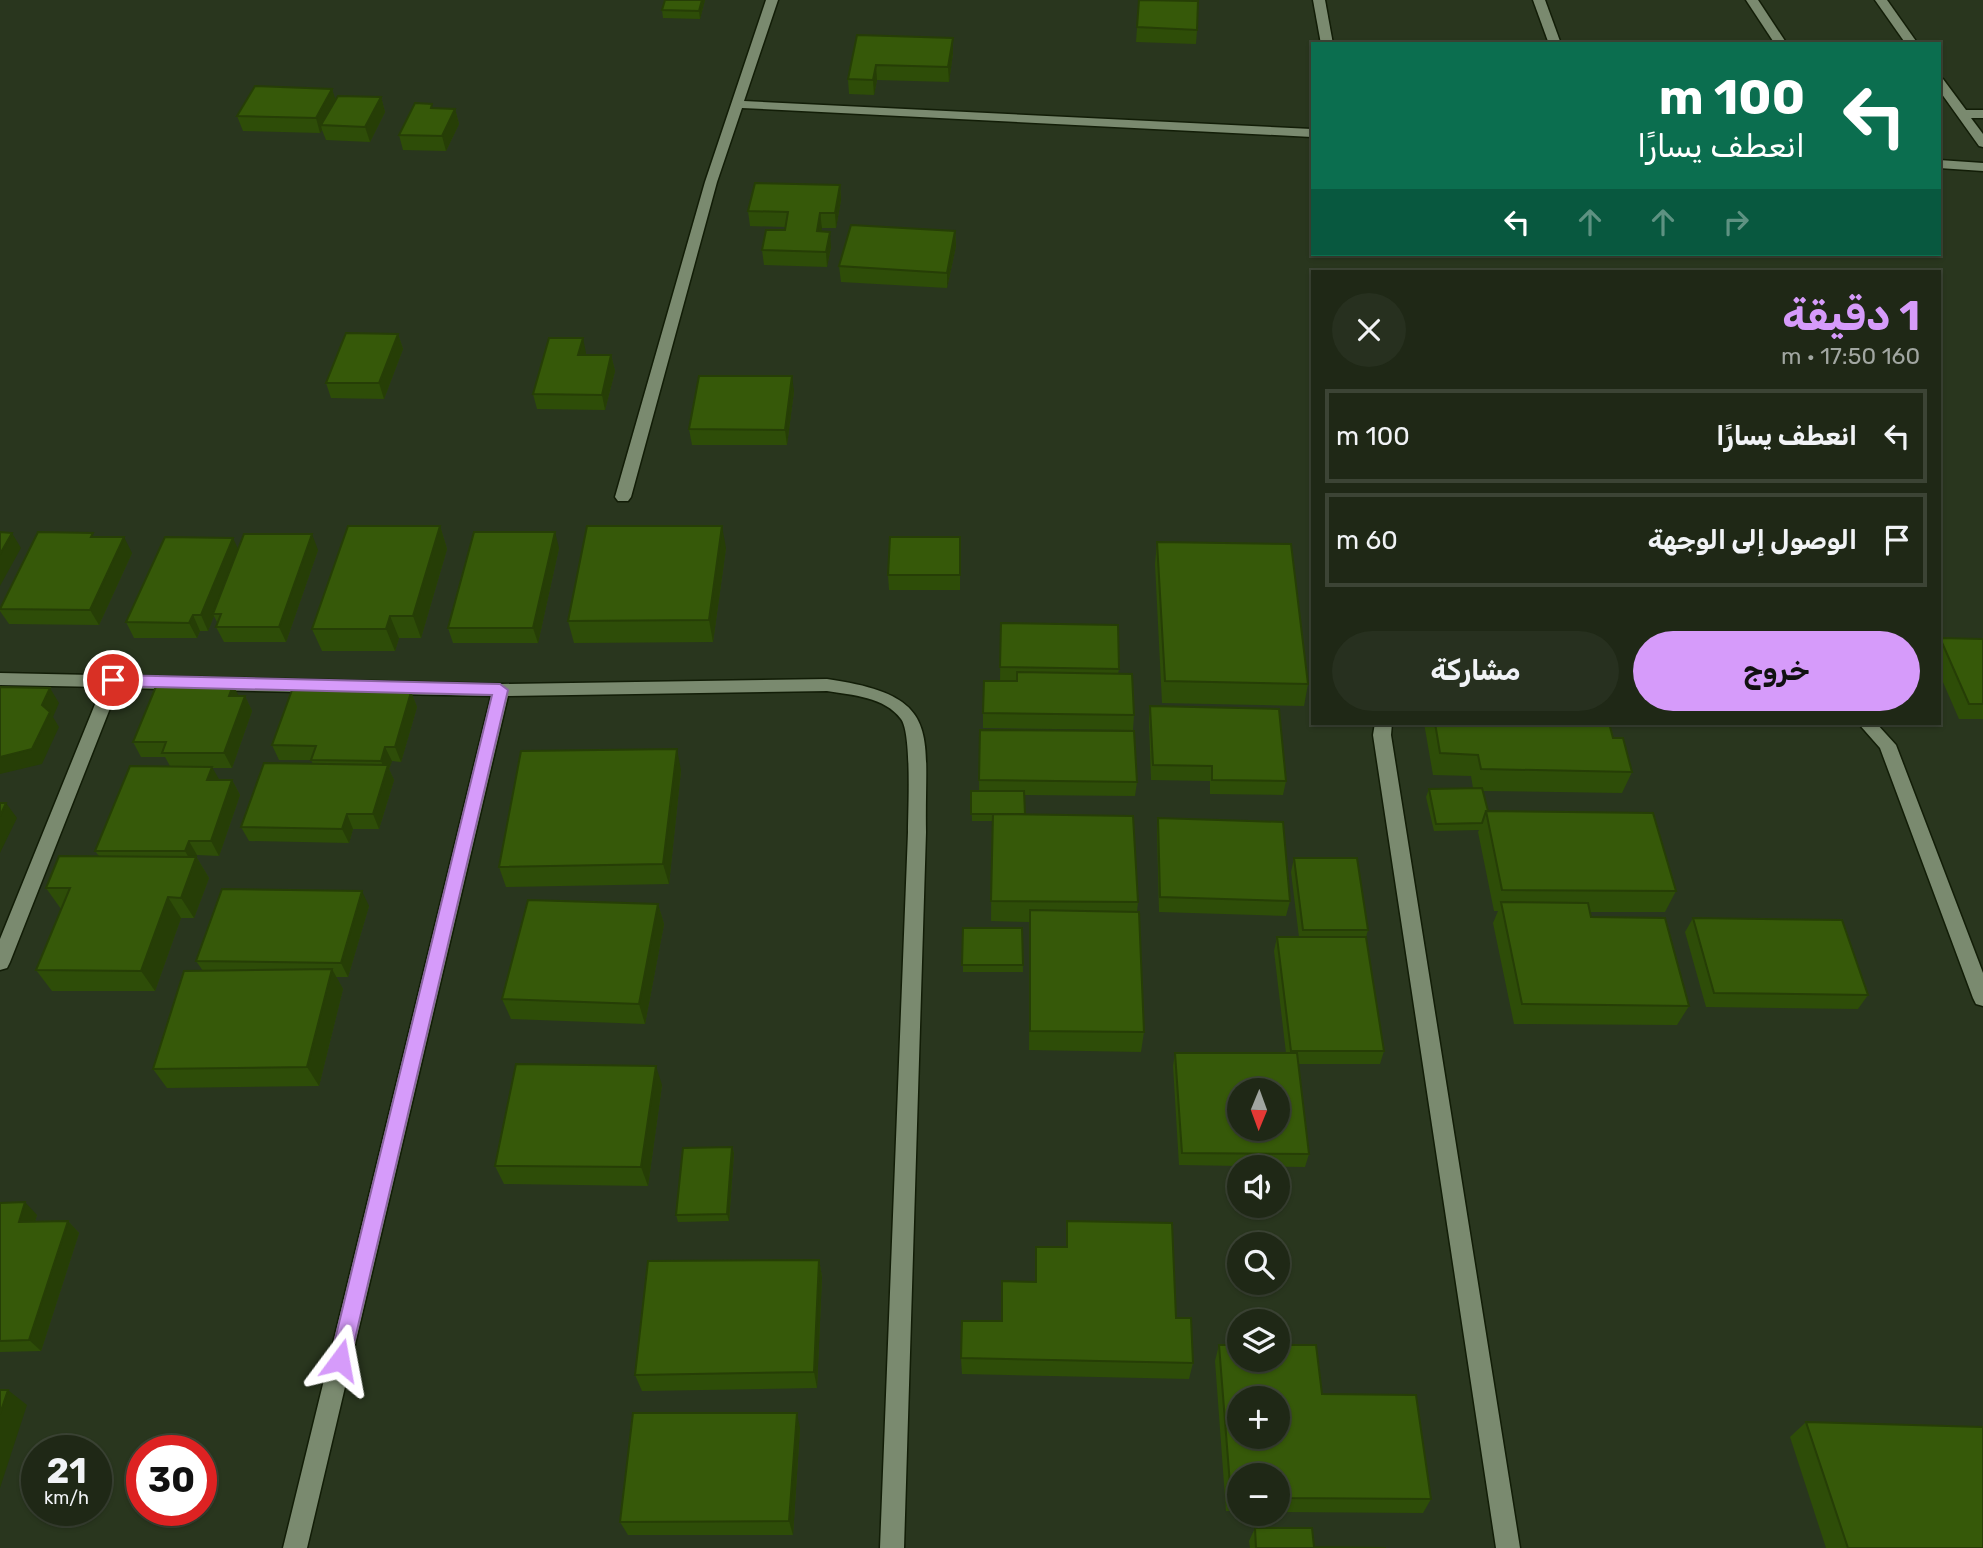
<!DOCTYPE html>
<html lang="ar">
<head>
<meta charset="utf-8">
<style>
	body { margin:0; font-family:Rubik,"Noto Naskh Arabic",sans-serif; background:#27301f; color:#f1f3f6; direction:rtl; height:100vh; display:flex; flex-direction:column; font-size:26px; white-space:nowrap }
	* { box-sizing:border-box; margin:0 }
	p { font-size:23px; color:#a1a6a1 }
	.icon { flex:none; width:38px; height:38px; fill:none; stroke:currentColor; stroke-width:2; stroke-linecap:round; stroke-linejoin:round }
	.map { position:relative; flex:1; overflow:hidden; direction:ltr }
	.sheet { position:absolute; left:1311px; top:270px; width:630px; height:455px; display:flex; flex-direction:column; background:#1f2816; border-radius:0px; box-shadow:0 2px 5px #0004,0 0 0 2px #3c4435; direction:rtl }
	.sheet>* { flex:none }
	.guide { position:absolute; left:1311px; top:42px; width:630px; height:214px; border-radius:0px; box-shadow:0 2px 5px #0004,0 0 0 2px #3c4435; direction:rtl; background:#0b6e4f; color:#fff; overflow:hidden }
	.needle { width:46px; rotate:181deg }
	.tools { position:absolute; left:1227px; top:1078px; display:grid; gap:14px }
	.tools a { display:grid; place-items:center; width:63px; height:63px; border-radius:50%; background:#1f2816; box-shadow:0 2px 5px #0004,0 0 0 2px #3c4435; font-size:35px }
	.speed { position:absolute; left:21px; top:1435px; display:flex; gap:14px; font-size:35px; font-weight:700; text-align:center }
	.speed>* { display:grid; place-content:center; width:91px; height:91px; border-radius:50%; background:#1f2816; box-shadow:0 2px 5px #0004,0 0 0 2px #3c4435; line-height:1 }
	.speed small { font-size:18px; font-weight:400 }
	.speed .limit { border:10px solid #d22; background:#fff; color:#111 }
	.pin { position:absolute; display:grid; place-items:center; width:60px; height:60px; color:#fff; margin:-30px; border:4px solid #fff; border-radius:50%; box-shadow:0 2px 7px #0007 }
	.me { position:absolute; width:77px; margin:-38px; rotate:13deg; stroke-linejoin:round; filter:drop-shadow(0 0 5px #0008) }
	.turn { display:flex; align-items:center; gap:24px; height:147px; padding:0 21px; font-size:32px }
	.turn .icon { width:91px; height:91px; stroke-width:2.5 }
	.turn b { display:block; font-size:49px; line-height:60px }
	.lanes { display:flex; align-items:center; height:66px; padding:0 21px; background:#0003; justify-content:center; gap:35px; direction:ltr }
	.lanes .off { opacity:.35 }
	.round { display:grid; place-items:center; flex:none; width:74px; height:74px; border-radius:37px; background:#27301f }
	.headline { display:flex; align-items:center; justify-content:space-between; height:119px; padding:0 21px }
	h1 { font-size:42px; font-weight:700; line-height:52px; color:#d69bfa }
	.primary-button { display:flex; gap:14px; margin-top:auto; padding:14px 21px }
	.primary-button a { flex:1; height:80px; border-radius:42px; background:#d69bfa; color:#111; font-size:28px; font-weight:700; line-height:80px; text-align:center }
	.primary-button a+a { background:#27301f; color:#f1f3f6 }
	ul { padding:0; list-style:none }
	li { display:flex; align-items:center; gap:21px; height:94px; margin:0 14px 10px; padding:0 7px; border:4px solid #3c4435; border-radius:0px }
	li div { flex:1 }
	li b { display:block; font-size:26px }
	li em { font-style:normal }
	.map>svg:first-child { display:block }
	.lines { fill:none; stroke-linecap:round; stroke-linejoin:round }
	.minor-casing { stroke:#121d07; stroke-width:3 }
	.minor { fill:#7a8a6f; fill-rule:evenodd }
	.wall { fill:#2e4d08 }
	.shaded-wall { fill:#263e06 }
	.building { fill:#365909; stroke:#263e06; stroke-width:2; fill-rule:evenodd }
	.route { fill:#d69bfa; stroke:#8b65a2; stroke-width:2 }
</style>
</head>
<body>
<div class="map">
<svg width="1983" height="1548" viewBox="0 0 1983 1548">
	<rect width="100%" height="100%" fill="#29361e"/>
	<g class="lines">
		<g class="minor-casing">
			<g id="minor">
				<path d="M766 0H778L744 101 1312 129V137L742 108 717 182 631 497 628 501H618L615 497 705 182Z"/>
				<path d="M1313 0H1325L1333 44H1321Z"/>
				<path d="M1533 0H1545L1561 44H1549Z"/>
				<path d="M1746 0H1758L1787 44H1775Z"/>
				<path d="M1875 0H1887L1918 44H1906Z"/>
				<path d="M1939 78 1943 79 1966 110H1983V118H1971L1983 134V147L1979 146 1939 90Z"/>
				<path d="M1939 160 1983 163V171L1939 168Z"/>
				<path d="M0 673 501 684 827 679C945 696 924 732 926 832L904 1548H880L908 832C908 811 912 733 901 719 885 697 852 695 827 691L508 696 307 1548H283L491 696 118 688 10 962 7 968 0 970V939L102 687 0 685Z"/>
				<path d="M1375 723H1392L1391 735 1520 1548H1496L1373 735Z"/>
				<path d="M1858 723H1876L1896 745 1983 973V1006L1976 1004 1973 998 1880 748Z"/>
			</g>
		</g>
		<use href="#minor" class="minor"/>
	</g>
	<g class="wall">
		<path d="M705 0 700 19 663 18 662 10Z"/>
		<path d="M1139 0 1197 30 1196 44 1136 42Z"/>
		<path d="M857 35 953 53 949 82 877 80 874 95 849 94 848 79Z"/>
		<path d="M332 89 335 100 381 97 385 112 370 142 326 140 322 130 320 133 243 131 237 116Z"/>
		<path d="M433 108 455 109 459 124 446 151 403 150 399 135Z"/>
		<path d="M840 185 841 200 836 228H822L821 231 831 247 827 267 764 265 762 250 785 230V227L750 226 748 211Z"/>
		<path d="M955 231 956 246 947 288 841 282 839 266Z"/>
		<path d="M398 334 403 349 384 399 331 398 326 383Z"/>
		<path d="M586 353V355H611L615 371 605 410 537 409 533 394Z"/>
		<path d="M794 391 787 445H692L689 429Z"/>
		<path d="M440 526 447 549 421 638H399L395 651H322L312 629Z"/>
		<path d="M96 537 132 553 99 625 9 624 0 611V608Z"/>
		<path d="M960 537V590H889L888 575Z"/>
		<path d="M1157 542 1308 684 1304 706 1162 703 1155 564Z"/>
		<path d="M559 548 538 643H453L448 628Z"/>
		<path d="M726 548 713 642 574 643 568 621Z"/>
		<path d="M238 549 318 550 286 642H224L216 627 218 624 214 616 208 631H200L197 638H134L126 622Z"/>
		<path d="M1001 623 1119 669 1118 674 1134 715 1133 730 983 728V713L1000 681Z"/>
		<path d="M1940 638 1983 639V719H1959L1939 673V640Z"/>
		<path d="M411 692 417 707 401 762 392 761 389 769 394 780 379 829H353L349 843 249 841 241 827 313 764 311 760H279L272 745Z"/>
		<path d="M239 696H245L252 711 232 768H212L219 780H232L240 795 219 856 197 855V858L209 878 194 918H181L155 991H52L36 970 61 909 46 888 99 856 95 851 170 766 165 757H141L133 742Z"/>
		<path d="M1150 706 1286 781 1283 795 1210 794V781L1151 780 1149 721Z"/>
		<path d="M1424 723H1609L1613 738 1632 772 1622 793 1483 791 1488 811 1676 891 1665 912H1590L1591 917 1689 1006 1677 1025 1514 1024 1493 923 1498 911H1494L1478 832 1479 830 1434 831 1426 797 1429 789 1473 788 1471 776 1433 775Z"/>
		<path d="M980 730 1137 782 1135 796 1024 795V815L1138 902 1137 912 1144 1032 1141 1052 1029 1050 1030 922 991 921 992 821H972L971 791H979Z"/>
		<path d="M681 770 669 884 506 887 499 867Z"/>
		<path d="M1158 818 1290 901 1286 916 1159 912 1157 832Z"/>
		<path d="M1294 858 1368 930 1366 937 1384 1051 1380 1064H1298L1309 1154 1305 1167 1179 1165 1173 1066 1175 1053H1286L1274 951 1277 937H1299L1291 872Z"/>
		<path d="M658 904 664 924 645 1024 511 1019 502 999Z"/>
		<path d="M369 906 348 977H336L343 989 319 1086 167 1088 153 1069 203 971 196 961Z"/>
		<path d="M1693 918 1868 995 1858 1009 1706 1007 1685 932Z"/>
		<path d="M963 928H1022L1023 972H963Z"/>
		<path d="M662 1085 648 1186 504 1184 495 1166Z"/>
		<path d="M732 1147 734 1153 729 1221 678 1222 676 1215Z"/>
		<path d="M0 1203 37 1215 35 1221H68L79 1233 41 1351 0 1352Z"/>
		<path d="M1067 1221 1176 1318 1193 1363 1189 1379 962 1374 961 1358 1002 1321 1036 1282V1247H1066Z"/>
		<path d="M819 1260 822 1277 817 1388 642 1391 635 1375Z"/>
		<path d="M1219 1345 1322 1394 1431 1499 1423 1513 1278 1512V1475H1239V1511H1226L1215 1361Z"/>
		<path d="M1806 1422 1983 1548H1826L1790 1437Z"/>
		<path d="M800 1428 793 1535H628L620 1522Z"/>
		<path d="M1255 1528 1314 1547 1386 1548H1250L1249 1541Z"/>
	</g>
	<g class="shaded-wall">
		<path d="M702 0H705L700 19 699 11Z"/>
		<path d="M953 38V53L949 82 948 67Z"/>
		<path d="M876 65 877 80 874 95 873 80Z"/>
		<path d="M332 89 337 104 321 125 322 130 320 133 316 118Z"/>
		<path d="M381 97 385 112 370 142 365 127Z"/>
		<path d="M455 109 459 124 446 151 442 136Z"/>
		<path d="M840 185 841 200 836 228 835 213Z"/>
		<path d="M820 213 822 228 818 247 817 231Z"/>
		<path d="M955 231 956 246 947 288V273Z"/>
		<path d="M830 232 831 247 827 267 826 252Z"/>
		<path d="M398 334 403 349 384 399 379 383Z"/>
		<path d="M583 338 586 353 582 370 578 355Z"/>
		<path d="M611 355 615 371 605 410 602 395Z"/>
		<path d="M792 376 794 391 787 445 785 430Z"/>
		<path d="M440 526 447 549 421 638 413 616Z"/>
		<path d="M722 526 726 548 713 642 709 620Z"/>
		<path d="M555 532 559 548 538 643 533 628Z"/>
		<path d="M12 533 21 548 0 586V554Z"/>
		<path d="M312 534 318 550 286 642 279 627Z"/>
		<path d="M124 537 132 553 99 625 90 610Z"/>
		<path d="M233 538 240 553 213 614 214 616 208 631 201 615Z"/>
		<path d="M193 615 200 631 197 638 189 623Z"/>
		<path d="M390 616 399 638 395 651 386 629Z"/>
		<path d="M233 685 241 700 229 696Z"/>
		<path d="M50 688 59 703 53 717 59 727 42 764 0 774V757L42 705Z"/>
		<path d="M411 692 417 707 401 762 395 747Z"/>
		<path d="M245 696 252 711 232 768 224 753Z"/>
		<path d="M385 747 392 761 389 769 394 780 379 829 373 814 386 772 381 761Z"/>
		<path d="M677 749 681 770 669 884 663 864Z"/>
		<path d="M212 767 220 781 207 780Z"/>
		<path d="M232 780 240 795 219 856 211 841Z"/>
		<path d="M6 803 17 818 0 853V816Z"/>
		<path d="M347 814 353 829 349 843 342 829Z"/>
		<path d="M189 841 197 855V858L209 878 194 918 181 898 193 865 185 851Z"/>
		<path d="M362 891 369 906 348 977 341 963Z"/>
		<path d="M168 897 181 918 155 991 141 971Z"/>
		<path d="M658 904 664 924 645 1024 639 1004Z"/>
		<path d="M332 969 343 989 319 1086 307 1067Z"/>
		<path d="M656 1066 662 1085 648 1186 641 1167Z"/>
		<path d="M732 1147 734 1153 729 1221 727 1214Z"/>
		<path d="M25 1202 37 1215 31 1234 19 1222Z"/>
		<path d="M68 1221 79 1233 41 1351 29 1340Z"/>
		<path d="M819 1260 822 1277 817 1388 814 1372Z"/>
		<path d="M8 1390 27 1405 0 1488V1414Z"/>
		<path d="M797 1413 800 1428 793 1535 789 1521Z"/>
	</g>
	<g class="building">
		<path d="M665 0H702L699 11 662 10Z"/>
		<path d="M1139 0 1198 1 1197 30 1137 27Z"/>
		<path d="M857 35 953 38 948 67 876 65 873 80 848 79Z"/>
		<path d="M255 86 332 89 316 118 237 116Z"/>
		<path d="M338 96 381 97 365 127 321 125Z"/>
		<path d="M415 103 432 104 431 108 455 109 442 136 399 135Z"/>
		<path d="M755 183 840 185 835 213H820L817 231 830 232 826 252 762 250 766 230H785L788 212 748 211Z"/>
		<path d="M851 225 955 231 947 273 839 266Z"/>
		<path d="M346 333 398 334 379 383H326Z"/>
		<path d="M549 338H583L578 355H611L602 395 533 394Z"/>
		<path d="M699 376H792L785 430 689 429Z"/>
		<path d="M348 526H440L413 616H390L386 629H312Z"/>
		<path d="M587 526H722L709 620 568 621Z"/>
		<path d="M0 532 12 533 0 554Z"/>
		<path d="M38 532 93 533 91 537H124L90 610 0 609Z"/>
		<path d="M474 532H555L533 628H448Z"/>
		<path d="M244 534H312L279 627H216L221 614H213Z"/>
		<path d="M165 537 233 538 201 615H193L189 623 126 622Z"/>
		<path d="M890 537H960V575H888Z"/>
		<path d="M1157 542 1291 544 1308 684 1165 681Z"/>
		<path d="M1001 623 1118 625 1119 669 1000 667Z"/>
		<path d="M1940 638 1983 639V704H1969Z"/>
		<path d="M1017 672 1132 674 1134 715 983 713 984 681H1017Z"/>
		<path d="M157 684 233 685 229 696H245L224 753H162L166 742H133Z"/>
		<path d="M0 687 50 688 42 705 50 712 32 749 0 757Z"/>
		<path d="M292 690 411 692 395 747H385L381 761 311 760 316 746 272 745Z"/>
		<path d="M1150 706 1279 709 1286 781 1212 780V766L1153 765Z"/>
		<path d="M1435 723H1609L1613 738H1623L1632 772 1481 769 1478 755 1440 753Z"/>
		<path d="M980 730 1134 731 1137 782 979 780Z"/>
		<path d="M677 749 663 864 499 867 521 751Z"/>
		<path d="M264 763 388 765 373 814H347L342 829 241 827Z"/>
		<path d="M130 766 212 767 207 780H232L211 841H189L185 851H95Z"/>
		<path d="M1482 788 1488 811H1486L1482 823 1436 824 1429 789Z"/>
		<path d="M971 791H1024L1025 814H971Z"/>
		<path d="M0 803H6L0 816Z"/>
		<path d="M1486 811 1653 813 1676 891 1502 890Z"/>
		<path d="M993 814 1133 816 1138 902 991 901Z"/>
		<path d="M1158 818 1283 822 1290 901 1160 897Z"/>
		<path d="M59 856 196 857 181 898 168 897 141 971 36 970 70 888H46Z"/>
		<path d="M1294 858H1357L1368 930H1303Z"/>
		<path d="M222 889 362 891 341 963 196 961Z"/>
		<path d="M528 900 658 904 639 1004 502 999Z"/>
		<path d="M1501 902 1588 903 1591 917 1665 918 1689 1006 1522 1004Z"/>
		<path d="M1030 910 1139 912 1144 1032 1030 1031Z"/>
		<path d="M1693 918 1842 920 1868 995 1714 993Z"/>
		<path d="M963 928H1022L1023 965H962Z"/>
		<path d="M1277 937H1366L1384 1051H1291Z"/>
		<path d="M332 969 307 1067 153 1069 184 971Z"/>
		<path d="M1175 1053H1297L1309 1154 1182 1153ZM1239 1090H1278V1129H1239Z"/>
		<path d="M516 1064 656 1066 641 1167 495 1166Z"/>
		<path d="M732 1147 727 1214 676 1215 683 1148Z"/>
		<path d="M25 1202 19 1222 68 1221 29 1340 0 1341V1203Z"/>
		<path d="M1067 1221 1172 1223 1176 1318H1191L1193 1363 961 1358 962 1321H1002V1281L1036 1282V1247H1067Z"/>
		<path d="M819 1260 814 1372 635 1375 648 1261Z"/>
		<path d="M1219 1345H1239V1360H1278V1345H1316L1322 1394 1416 1395 1431 1499 1278 1498V1475H1239V1497H1231ZM1239 1398H1278V1437H1239Z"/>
		<path d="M0 1390H8L0 1414Z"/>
		<path d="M633 1413H797L789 1521 620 1522Z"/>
		<path d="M1806 1422 1983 1427V1548H1848Z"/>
		<path d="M1255 1528H1312L1314 1547 1386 1548H1256Z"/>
	</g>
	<path class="route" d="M113 675 500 684 508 690 350 1360 347 1367 340 1370 333 1367 330 1360 492 695 113 686 105 680Z"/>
</svg>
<div class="tools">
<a><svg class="needle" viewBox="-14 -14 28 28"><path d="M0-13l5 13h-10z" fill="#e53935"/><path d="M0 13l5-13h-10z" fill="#a1a6a1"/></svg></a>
<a><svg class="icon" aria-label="sound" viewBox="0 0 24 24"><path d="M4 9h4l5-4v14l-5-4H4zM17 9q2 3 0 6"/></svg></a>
<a><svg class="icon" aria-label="search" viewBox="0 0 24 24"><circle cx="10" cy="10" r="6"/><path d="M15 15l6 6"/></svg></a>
<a><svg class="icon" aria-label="layers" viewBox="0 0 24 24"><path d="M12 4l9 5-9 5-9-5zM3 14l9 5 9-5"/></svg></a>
<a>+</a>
<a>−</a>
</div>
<div class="speed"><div>21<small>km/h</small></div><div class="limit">30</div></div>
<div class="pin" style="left:113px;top:680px;background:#d93025"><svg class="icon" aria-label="arrive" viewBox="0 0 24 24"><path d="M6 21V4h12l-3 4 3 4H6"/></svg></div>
<svg class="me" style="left:340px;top:1360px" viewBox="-20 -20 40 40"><path d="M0-17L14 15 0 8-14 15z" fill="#d69bfa" stroke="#fff" stroke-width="4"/></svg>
<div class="guide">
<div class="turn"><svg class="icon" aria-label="left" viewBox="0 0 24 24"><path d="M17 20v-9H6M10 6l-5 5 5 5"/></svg><div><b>100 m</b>انعطف يسارًا</div></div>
<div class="lanes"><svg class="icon" aria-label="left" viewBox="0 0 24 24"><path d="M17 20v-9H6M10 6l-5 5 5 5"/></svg><svg class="icon off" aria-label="ahead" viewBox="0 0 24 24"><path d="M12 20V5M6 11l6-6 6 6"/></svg><svg class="icon off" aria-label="ahead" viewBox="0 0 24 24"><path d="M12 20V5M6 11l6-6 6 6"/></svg><svg class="icon off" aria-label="right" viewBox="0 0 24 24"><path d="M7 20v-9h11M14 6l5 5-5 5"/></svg></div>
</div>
<section class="sheet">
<div class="headline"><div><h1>1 دقيقة</h1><p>160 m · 17:50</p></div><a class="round"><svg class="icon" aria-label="close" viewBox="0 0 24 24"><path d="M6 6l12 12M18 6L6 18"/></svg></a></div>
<ul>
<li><svg class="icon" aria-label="left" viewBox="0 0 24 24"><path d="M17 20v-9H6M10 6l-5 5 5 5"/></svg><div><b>انعطف يسارًا</b></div><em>100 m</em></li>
<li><svg class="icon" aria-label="arrive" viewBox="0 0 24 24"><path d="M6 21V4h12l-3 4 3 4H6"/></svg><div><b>الوصول إلى الوجهة</b></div><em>60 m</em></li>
</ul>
<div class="primary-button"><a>خروج</a><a>مشاركة</a></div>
</section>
</div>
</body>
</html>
